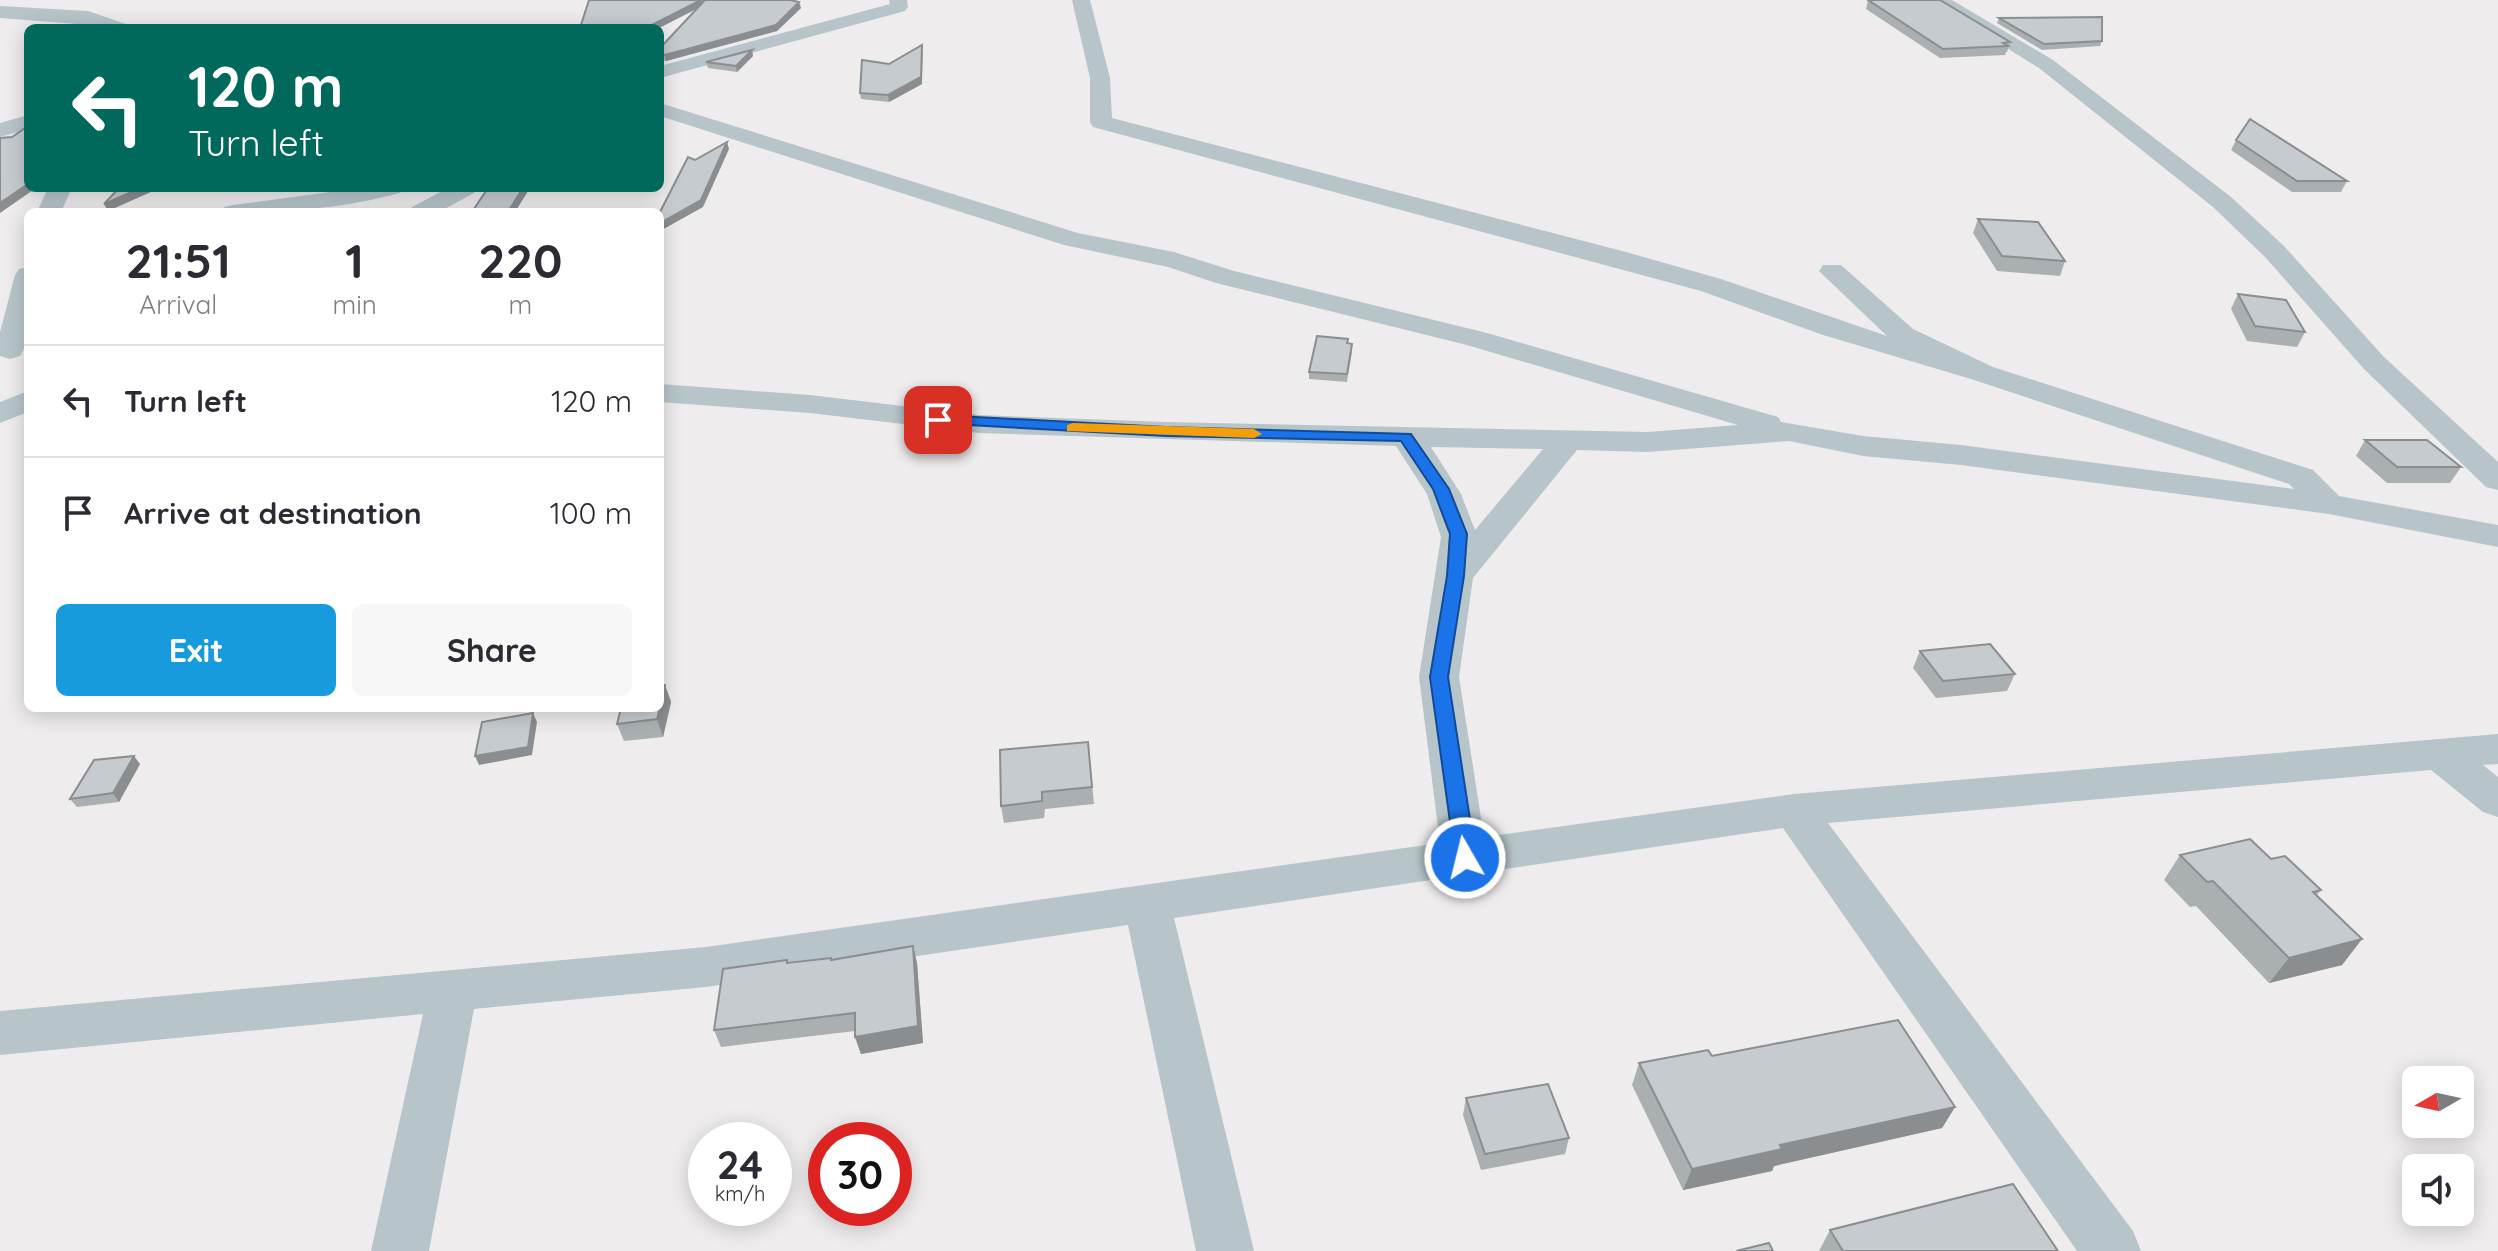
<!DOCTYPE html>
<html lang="en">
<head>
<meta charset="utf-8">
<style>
	body { margin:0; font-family:Quicksand,sans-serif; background:#f7f7f7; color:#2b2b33; height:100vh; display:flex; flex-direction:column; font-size:30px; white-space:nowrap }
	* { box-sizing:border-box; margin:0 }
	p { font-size:26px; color:#7c7c81 }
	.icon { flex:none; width:44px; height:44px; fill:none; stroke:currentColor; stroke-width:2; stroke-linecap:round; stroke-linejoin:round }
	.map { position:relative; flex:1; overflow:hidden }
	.panel { position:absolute; left:24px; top:208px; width:640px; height:504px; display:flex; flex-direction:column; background:#fff; border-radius:12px; box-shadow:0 4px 20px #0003 }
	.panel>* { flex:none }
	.banner { position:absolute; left:24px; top:24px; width:640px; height:168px; border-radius:12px; box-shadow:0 4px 20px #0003; background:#00695c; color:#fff; overflow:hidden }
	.needle { width:52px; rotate:261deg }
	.tools { position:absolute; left:2402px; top:1066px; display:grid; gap:16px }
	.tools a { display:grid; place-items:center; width:72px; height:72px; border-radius:12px; background:#fff; box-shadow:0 4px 20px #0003; font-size:40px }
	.speed { position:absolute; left:688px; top:1122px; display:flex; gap:16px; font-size:40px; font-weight:700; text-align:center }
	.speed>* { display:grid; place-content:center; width:104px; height:104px; border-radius:50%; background:#fff; box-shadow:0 4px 20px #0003; line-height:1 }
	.speed small { font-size:20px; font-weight:400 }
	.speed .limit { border:12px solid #d22; background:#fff; color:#111 }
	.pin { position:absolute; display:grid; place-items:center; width:68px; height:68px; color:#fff; margin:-34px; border-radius:16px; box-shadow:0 4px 12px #0006 }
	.me { position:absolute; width:88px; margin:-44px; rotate:352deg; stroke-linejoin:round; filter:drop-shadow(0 0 6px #0008) }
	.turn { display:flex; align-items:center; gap:28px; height:168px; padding:0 32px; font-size:36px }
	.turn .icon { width:104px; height:104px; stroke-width:2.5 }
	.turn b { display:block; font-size:56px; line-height:68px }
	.eta { display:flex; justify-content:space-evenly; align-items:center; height:136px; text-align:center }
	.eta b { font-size:48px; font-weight:700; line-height:56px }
	.cta { display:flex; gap:16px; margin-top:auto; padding:16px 32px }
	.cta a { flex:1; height:92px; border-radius:12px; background:#189bdd; color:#fff; font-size:32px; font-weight:700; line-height:92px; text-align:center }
	.cta a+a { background:#f7f7f7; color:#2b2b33 }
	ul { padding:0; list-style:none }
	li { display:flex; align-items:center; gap:24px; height:112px; padding:0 32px; border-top:2px solid #e1e1e2 }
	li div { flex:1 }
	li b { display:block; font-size:30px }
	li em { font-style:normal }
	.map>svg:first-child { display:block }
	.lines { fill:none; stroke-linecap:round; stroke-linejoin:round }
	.street { fill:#b7c5ca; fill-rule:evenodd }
	.wall { fill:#aaafb2 }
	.shaded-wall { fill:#8b8e91 }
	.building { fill:#c6cbcf; stroke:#8b8e91; stroke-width:2 }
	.route { fill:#1a73e8; stroke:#114b97; stroke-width:2 }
	.slow { fill:#f59e0b }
</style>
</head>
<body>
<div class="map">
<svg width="2498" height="1251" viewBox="0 0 2498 1251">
	<rect width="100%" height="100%" fill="#efeced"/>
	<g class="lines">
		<g class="street">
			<path d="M889 0H907L908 7 905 11 660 78V66L890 4Z"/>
			<path d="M1072 0H1090L1110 78 1112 118 1626 252 1721 279 1887 336 1819 271 1823 265H1841L1913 329 1993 367 2313 470 2339 496 2498 525V547L2329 514 1961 465 1863 456 1789 441 1648 452 1577 450 1473 578 1459 677 1484 837 1794 794 2498 734V764L2483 765 2498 777V817L2483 812 2431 770 1828 823 2133 1231 2141 1251H2077L1783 828 1174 918 1254 1251H1196L1128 925 706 987 474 1009 429 1251H371L423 1014 0 1055V1011L706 947 1440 843 1419 677 1441 537 1427 494 1396 446 979 433 810 413 660 402V384L810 395 979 415 1166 422 1648 432 1738 425 1467 345 1216 283 1168 267 1064 245 660 116V103L1078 233 1174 252 1234 271 1487 333 1778 417 1781 422 1863 436 1961 445 2294 489 2289 484 1971 379 1823 335 1701 291 1093 127 1090 122V78ZM1431 447 1543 449 1475 530 1461 494Z"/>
			<path d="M1930 0H1952L2053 60 2231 197 2284 246 2384 357 2498 462V490L2486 487 2364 369 2266 258 2213 207 2039 68Z"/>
			<path d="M0 6 88 11 126 24 128 28 0 18Z"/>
			<path d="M28 115V129L0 137V123Z"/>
			<path d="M48 188H72L61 212H37Z"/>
			<path d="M360 188H404L400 193C334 210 288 212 221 212L224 207 233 205Z"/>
			<path d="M448 188H478L474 193 439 212H409L412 207Z"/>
			<path d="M28 267C28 293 36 334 20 356L10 359 0 356V332L15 275 19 269Z"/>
			<path d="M28 391V412L0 423V402Z"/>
		</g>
	</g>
	<g class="wall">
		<path d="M517 0H790L801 8 777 31 666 61 660 60V48L697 9 659 28H580L589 0Z"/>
		<path d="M1868 0 2010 42 2007 52H2006L2005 55 1940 58 1866 9Z"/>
		<path d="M1999 18 2102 41 2100 46 2042 50 1997 23Z"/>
		<path d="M923 51 922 84 889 102 861 99 860 93 889 64Z"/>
		<path d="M753 56 737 72 708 68 706 62Z"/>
		<path d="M2236 140 2347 181 2341 192H2292L2231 150Z"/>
		<path d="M406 188H442L439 189Z"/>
		<path d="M1978 219 2065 261 2060 276 1997 271 1973 233Z"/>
		<path d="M2238 294 2305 332 2297 347 2247 341 2231 309Z"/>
		<path d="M1348 339 1347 343 1352 352 1347 382 1309 379V372Z"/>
		<path d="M2365 440 2461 467 2450 483H2387L2356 456Z"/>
		<path d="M1920 651 2015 674 2007 691 1936 698 1913 668Z"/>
		<path d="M665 685 671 702 663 737 624 741 617 724Z"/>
		<path d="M1088 742 1094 804 1045 809 1044 818 1004 823 1001 806Z"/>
		<path d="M140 764 119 802 77 807 70 799Z"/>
		<path d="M2180 855 2321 890 2316 896 2362 939 2342 965 2269 983 2196 906 2190 907 2164 880Z"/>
		<path d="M913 946 917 963 923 1043 861 1054 855 1037V1031L721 1047 714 1030 788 963 832 960Z"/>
		<path d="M1712 1056 1955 1107 1942 1128 1774 1166 1772 1171 1683 1190 1632 1085 1639 1063Z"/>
		<path d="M1466 1098 1569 1138 1565 1154 1481 1170 1463 1115Z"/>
		<path d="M1830 1230 2058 1251H1819Z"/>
	</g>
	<g class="shaded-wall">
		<path d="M701 0H709V2L659 28H646Z"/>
		<path d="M799 2 801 8 777 31 666 61 665 55Z"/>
		<path d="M922 45V84L889 102 888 95Z"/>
		<path d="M752 50 753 56 737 72 736 66Z"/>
		<path d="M727 142 729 149 703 207 660 231V223Z"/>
		<path d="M28 184V188H36L0 213V203Z"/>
		<path d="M141 188H160L108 211 104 204Z"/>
		<path d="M523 188H530L515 212H508Z"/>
		<path d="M665 685 671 702 663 737 657 719Z"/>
		<path d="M533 713 537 722 532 755 479 765 475 756Z"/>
		<path d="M134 756 140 764 119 802 113 793Z"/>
		<path d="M2362 939 2342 965 2269 983 2289 958Z"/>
		<path d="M913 946 917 963 923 1043 861 1054 855 1037Z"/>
		<path d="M1955 1107 1942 1128 1774 1166 1772 1171 1683 1190 1692 1169 1780 1145Z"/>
	</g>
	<g class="building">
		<path d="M589 0H701L646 28H580Z"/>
		<path d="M705 0H790L799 2 776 25 665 55 660 54V48Z"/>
		<path d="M1868 0H1940L2010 42 2003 43 2008 46 1943 49Z"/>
		<path d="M2102 17V41L2044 44 1999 18Z"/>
		<path d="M922 45 921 77 888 95 860 93 862 60 889 64Z"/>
		<path d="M752 50 736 66 706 62Z"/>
		<path d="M2250 119 2347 181H2297L2236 140Z"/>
		<path d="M28 126V184L0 203V138L12 137Z"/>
		<path d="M727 142 701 200 660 223V212L688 157 695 160Z"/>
		<path d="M119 188H141L104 204Z"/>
		<path d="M488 188H523L508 212H472Z"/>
		<path d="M1978 219 2038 222 2065 261 2002 256Z"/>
		<path d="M2238 294 2286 300 2305 332 2255 326Z"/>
		<path d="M1317 336 1348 339 1347 343 1352 344 1347 374 1309 372Z"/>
		<path d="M2365 440H2427L2461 467H2397Z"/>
		<path d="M1990 644 2015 674 1943 681 1920 651Z"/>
		<path d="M665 685 660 706V686Z"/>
		<path d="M621 708H660L657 719 617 724Z"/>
		<path d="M533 713 528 747 475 756 482 722Z"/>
		<path d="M1088 742 1092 787 1042 792V801L1001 806 1000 750Z"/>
		<path d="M134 756 113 793 70 799 94 760Z"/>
		<path d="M2250 839 2271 859 2285 856 2321 890 2313 892 2362 939 2289 958 2213 881 2207 882 2180 855Z"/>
		<path d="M913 946 918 1026 855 1037V1013L714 1030 723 969 787 960V963L831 958V960Z"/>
		<path d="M1898 1020 1955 1107 1780 1145 1782 1149 1692 1169 1639 1063 1708 1050 1712 1056Z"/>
		<path d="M1548 1084 1569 1138 1485 1154 1466 1098Z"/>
		<path d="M2013 1184 2058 1251H1843L1830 1230Z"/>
		<path d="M1769 1243 1773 1251H1736Z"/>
	</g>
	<path class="route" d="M938 415 1166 427 1411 434 1449 489 1467 534 1464 576 1448 677 1476 858 1473 864 1465 867 1458 864 1455 858 1430 677 1447 576 1450 534 1433 489 1401 441 1166 436 933 423 930 420Z"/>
	<path class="slow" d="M1073 423 1254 429 1262 434 1254 438 1067 431V425Z"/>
</svg>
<div class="tools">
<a><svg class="needle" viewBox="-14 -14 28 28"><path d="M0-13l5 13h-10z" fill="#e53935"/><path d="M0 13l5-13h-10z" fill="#7c7c81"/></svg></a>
<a><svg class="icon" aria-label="sound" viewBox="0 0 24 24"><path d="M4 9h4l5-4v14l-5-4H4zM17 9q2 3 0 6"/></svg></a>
</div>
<div class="speed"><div>24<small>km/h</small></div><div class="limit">30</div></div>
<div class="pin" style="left:938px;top:420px;background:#d93025"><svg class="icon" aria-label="arrive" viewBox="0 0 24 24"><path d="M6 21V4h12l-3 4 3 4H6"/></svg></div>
<svg class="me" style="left:1465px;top:858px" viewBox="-20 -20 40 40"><circle r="17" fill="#1a73e8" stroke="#fff" stroke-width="3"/><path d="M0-11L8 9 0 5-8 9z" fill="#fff"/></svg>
<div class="banner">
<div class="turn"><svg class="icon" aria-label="left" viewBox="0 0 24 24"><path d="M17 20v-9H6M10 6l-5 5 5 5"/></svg><div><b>120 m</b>Turn left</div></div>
</div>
<section class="panel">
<div class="eta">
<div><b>21:51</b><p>Arrival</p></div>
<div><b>1</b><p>min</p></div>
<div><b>220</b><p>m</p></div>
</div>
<ul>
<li><svg class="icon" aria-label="left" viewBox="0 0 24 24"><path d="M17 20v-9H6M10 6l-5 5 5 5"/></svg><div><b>Turn left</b></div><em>120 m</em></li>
<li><svg class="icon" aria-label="arrive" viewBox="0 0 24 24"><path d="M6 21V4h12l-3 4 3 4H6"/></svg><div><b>Arrive at destination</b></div><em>100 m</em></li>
</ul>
<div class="cta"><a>Exit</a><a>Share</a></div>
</section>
</div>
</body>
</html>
